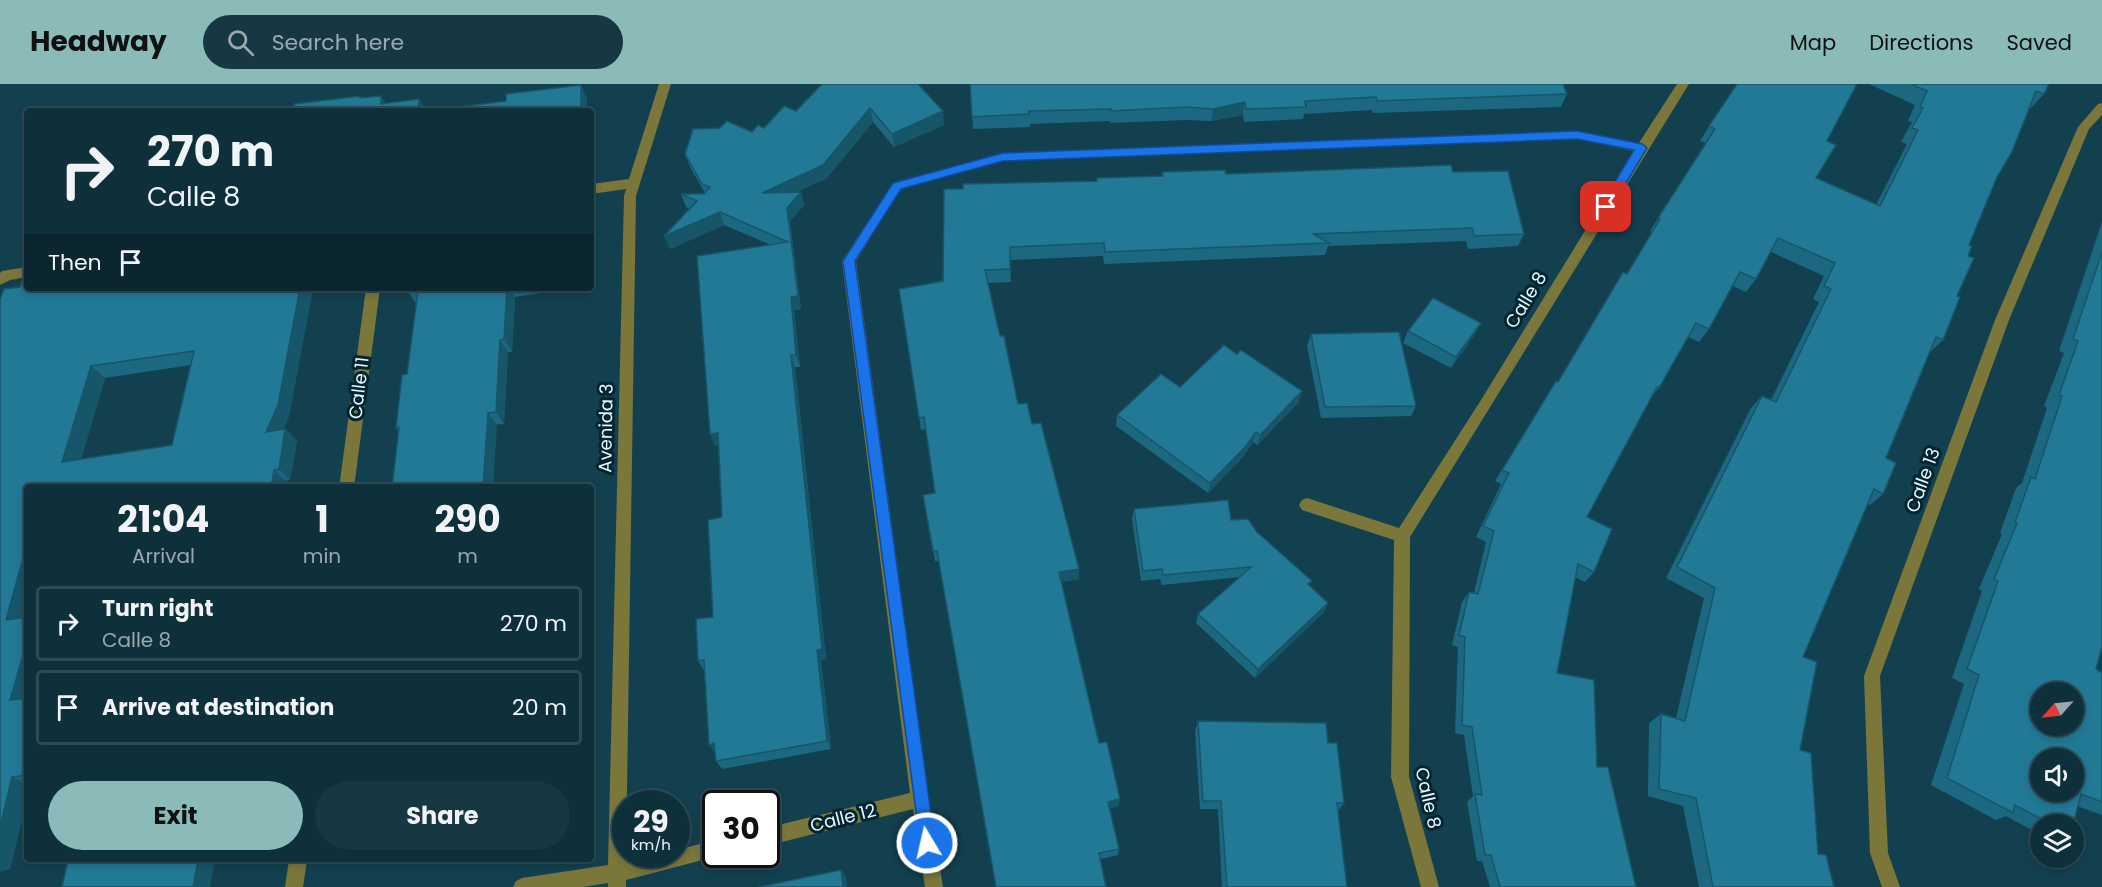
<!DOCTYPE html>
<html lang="en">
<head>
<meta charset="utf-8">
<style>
	body { margin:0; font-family:Poppins,sans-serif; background:#173842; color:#f1f3f6; height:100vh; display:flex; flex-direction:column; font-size:22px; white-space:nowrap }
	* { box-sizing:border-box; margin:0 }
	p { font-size:20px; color:#9ba9af }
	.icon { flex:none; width:33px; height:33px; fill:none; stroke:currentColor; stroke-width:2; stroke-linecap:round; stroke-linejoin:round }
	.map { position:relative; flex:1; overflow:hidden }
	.sheet { position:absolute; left:24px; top:400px; width:570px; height:378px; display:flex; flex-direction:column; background:#0e303b; border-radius:6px; box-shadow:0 3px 9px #0003,0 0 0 2px #2e4b55 }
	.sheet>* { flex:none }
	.guide { position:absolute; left:24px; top:24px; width:570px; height:183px; border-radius:6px; box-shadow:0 3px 9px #0003,0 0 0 2px #2e4b55; background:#0e303b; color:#f1f3f6; overflow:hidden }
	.needle { width:39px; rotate:243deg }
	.controls { position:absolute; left:2030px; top:598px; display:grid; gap:12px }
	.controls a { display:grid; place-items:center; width:54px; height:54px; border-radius:50%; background:#0e303b; box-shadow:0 3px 9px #0003,0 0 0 2px #2e4b55; font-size:30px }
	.speed { position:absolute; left:612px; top:706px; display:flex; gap:12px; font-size:30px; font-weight:700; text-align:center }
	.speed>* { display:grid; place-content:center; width:78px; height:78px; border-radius:50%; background:#0e303b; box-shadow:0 3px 9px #0003,0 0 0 2px #2e4b55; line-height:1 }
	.speed small { font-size:15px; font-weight:400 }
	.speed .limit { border:3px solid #111; border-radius:9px; background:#fff; color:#111 }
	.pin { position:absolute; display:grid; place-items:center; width:51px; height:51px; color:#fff; margin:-26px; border-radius:12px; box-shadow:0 3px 9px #0006 }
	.me { position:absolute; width:66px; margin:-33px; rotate:351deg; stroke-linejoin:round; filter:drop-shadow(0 0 4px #0008) }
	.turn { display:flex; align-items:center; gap:21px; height:126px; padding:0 24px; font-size:27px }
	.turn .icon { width:78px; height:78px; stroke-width:2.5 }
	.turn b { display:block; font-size:42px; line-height:51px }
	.then { display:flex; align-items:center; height:57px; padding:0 24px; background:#0003; gap:12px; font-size:22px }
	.eta { display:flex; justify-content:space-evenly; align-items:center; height:102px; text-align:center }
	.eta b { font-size:36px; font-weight:700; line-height:42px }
	.action { display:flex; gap:12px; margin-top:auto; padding:12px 24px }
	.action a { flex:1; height:69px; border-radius:36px; background:#8bbbb9; color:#111; font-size:24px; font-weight:700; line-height:69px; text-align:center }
	.action a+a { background:#173842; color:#f1f3f6 }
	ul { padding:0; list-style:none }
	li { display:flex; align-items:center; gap:18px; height:75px; margin:0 12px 9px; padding:0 12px; border:3px solid #2e4b55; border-radius:6px }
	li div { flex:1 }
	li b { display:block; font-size:22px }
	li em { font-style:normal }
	header { display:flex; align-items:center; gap:36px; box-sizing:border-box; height:84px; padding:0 30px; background:#8bbbb9; color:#111 }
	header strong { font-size:28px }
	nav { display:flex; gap:33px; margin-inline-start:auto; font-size:21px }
	.search { width:420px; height:54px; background:#173842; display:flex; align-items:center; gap:15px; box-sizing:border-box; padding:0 21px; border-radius:33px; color:#9ba9af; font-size:22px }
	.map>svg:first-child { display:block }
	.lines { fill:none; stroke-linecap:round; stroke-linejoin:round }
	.street { fill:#7b763a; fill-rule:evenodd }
	.wall { fill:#1c6881; fill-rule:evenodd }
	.shaded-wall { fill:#175569 }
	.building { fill:#217996; stroke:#175569; stroke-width:1.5; fill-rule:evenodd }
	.route { fill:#1a73e8; stroke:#114b97; stroke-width:1.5 }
	.labels { text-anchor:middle; stroke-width:6; stroke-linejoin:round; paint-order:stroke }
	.street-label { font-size:18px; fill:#e8f8fe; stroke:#012531 }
</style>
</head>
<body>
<header>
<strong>Headway</strong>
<div class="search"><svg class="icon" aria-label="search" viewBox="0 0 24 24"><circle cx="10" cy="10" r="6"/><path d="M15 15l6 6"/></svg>Search here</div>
<nav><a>Map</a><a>Directions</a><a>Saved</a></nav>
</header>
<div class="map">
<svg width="2102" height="803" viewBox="0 0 2102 803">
	<rect width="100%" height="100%" fill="#13404f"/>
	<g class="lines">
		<g class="street">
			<path d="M659 0H671L636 112 626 771V778L654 771H676V766L716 756V771H722L626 796V803H608V799L583 803H513L516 797 522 794 608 781 624 112 626 105 591 110V100L629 95Z"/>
			<path d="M1677 0H1689L1410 453 1409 693 1439 803H1421L1391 693 1394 456 1302 426 1299 421 1302 416 1307 414 1399 444 1481 316 1634 67 1577 55 1003 77 901 105 856 177 929 715 943 803H925L913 725 766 762V744L910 709 842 177 893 99 1003 69 1577 47 1639 59Z"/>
			<path d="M2102 19V31L2089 45 2009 236 1880 592 1888 769 1900 803H1882L1870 769 1864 592 1995 236 2078 43 2098 20Z"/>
			<path d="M27 183V193L10 196 0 201V189L2 187Z"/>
			<path d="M366 204H380L354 404H339Z"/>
			<path d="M289 776H307L303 803H285Z"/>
		</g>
	</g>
	<g class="wall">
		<path d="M822 0 944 41 894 63 873 38 826 95 796 108H801L804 121 790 137 801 225 794 226 800 283H795L826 575 821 576 831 665 722 685 716 677 715 668 709 661 704 586 698 577 713 533 722 433 718 361 715 362 769 160 724 141 670 165 690 125 686 123 681 110 705 109 690 83 685 70 764 44 796 27Z"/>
		<path d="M970 0 1567 10 1561 23 1373 29 1372 26 1304 30 1303 35 1244 38 1243 31 1211 37 1186 36 1110 39V37L1030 40V43L973 45Z"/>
		<path d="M1869 0H2049L2044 10 2031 24H2029L1997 93 1969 161 1968 172 1943 256 1929 269 1886 374 1883 410 1870 421 1868 420 1803 573 1800 666 1818 770 1834 803H1699L1683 722 1648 712 1649 639 1661 630 1676 634 1704 514 1666 494 1751 324 1762 312 1771 316 1819 218 1813 215 1824 192 1771 168 1756 195 1746 208 1733 202 1709 245 1699 258 1688 253 1659 304 1651 314 1587 433 1594 488 1585 498 1575 493 1557 589 1597 683 1636 803H1490L1482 777H1477L1467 718 1473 712 1464 651 1455 649 1458 563 1452 561 1462 518 1469 508 1474 509 1486 458 1476 453 1501 400 1495 397 1556 297 1558 298 1615 201 1627 190 1652 148 1650 147 1706 59 1700 57 1709 42 1827 57 1816 94 1876 121 1907 60 1901 58 1912 38 1908 37 1915 21Z"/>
		<path d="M1162 88 1226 90 1453 88 1524 150 1518 162 1468 165 1466 157 1328 162 1325 171 1104 180 1103 172 1010 176 1011 198 988 199 1000 252 1018 320 1032 340 1079 495 1061 498 1099 659 1119 722 1110 724 1119 765 1118 771 1101 775 939 477H935L923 411 935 409 926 345 921 346 899 205 943 197 963 105 1097 97 1162 92Z"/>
		<path d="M2102 138V563L2096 585 2102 589V731L2077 722 2073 741H2040V745L2036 743 2030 745 2006 732 1996 736 1931 701 1964 600 1952 594 1982 507 1979 505 2002 450 2000 449 2016 404 2022 399 2047 324 2044 322 2064 269 2059 267Z"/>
		<path d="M20 203 27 204H313L289 332 283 346 285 345 297 357 290 396 286 397 285 404H27V530L26 533H27V715L10 785ZM191 281 172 361 81 375 105 294Z"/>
		<path d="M408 204H554V207L515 213 512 268H508L504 340 398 347 396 344 407 290 416 219 408 208Z"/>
		<path d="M1481 239 1475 250 1451 284 1403 259 1408 247Z"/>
		<path d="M1311 250 1416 322 1411 332 1321 334 1307 262Z"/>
		<path d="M1299 318 1257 361 1253 358 1243 373 1208 409 1116 342 1117 331Z"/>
		<path d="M1134 425 1231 436 1257 448 1310 502 1328 519 1324 528 1255 594 1196 539 1198 530 1240 493 1162 501 1160 495 1141 497 1132 435Z"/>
		<path d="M1198 637 1328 659 1344 719 1338 727 1347 803H1222L1218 725H1200L1195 647Z"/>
	</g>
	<g class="shaded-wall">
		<path d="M581 1 587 14V27H581Z"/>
		<path d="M381 12 390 25 381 20Z"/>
		<path d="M419 15 427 27H418Z"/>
		<path d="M1245 18 1243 31 1211 37 1213 25Z"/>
		<path d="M870 24 873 38 826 95 766 122 762 109Z"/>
		<path d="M943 27 944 41 894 63 892 50Z"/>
		<path d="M801 108 804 121 790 137 801 225 794 226 800 283 796 271 791 213 787 124Z"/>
		<path d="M720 128 724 141 670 165 664 152Z"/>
		<path d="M300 204H313L289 332 278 359 266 348Z"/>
		<path d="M507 204H510L515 213 512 268 504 255Z"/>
		<path d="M1481 239 1475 250 1451 284 1456 273Z"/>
		<path d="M500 256 508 268 504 340 496 328Z"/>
		<path d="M791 271 795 283 826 575 821 576 831 665 827 657 817 566Z"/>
		<path d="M91 282 105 294 77 389 62 378Z"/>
		<path d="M1302 307 1299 318 1257 361 1260 351Z"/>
		<path d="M488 329 497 341 493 404H483Z"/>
		<path d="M285 345 297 357 290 396 279 385Z"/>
		<path d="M1256 348 1253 358 1243 373 1208 409 1210 399Z"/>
		<path d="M718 349 723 361 715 362 710 350Z"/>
		<path d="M274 386 286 397 285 404H271Z"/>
		<path d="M27 460V530L23 546 6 536Z"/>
		<path d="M1079 485V495L1059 498V488Z"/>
		<path d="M1328 519 1324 528 1255 594 1258 585Z"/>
		<path d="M27 557V624L10 616Z"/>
		<path d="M714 659 715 668 709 661Z"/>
		<path d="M12 693 27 699V715L10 785 0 788V743Z"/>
		<path d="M1120 715 1119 722 1107 725 1108 718Z"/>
		<path d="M198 776H215L210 803H193Z"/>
		<path d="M841 786 846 793 847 803H843Z"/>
	</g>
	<g class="building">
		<path d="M822 0H918L943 27 892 50 870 24 823 81 762 109 801 108 787 124 798 212 791 213 796 271H791L822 565 817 566 827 657 716 677 714 659 709 661 704 576 698 577 696 535 713 533 708 436 722 433 718 349 710 350 697 172 788 158 720 128 664 152 697 117 681 110H704L710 103 702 100 685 70 693 45 720 44 727 37 752 48 758 41 764 44 784 22 796 27Z"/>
		<path d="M970 0H1563L1567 10 1377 17 1376 13 1305 17 1306 23 1246 25 1245 18 1213 25 1187 23 1111 27V25L1029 27V30L972 33Z"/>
		<path d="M1737 0H1857L1827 57 1836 61 1816 94 1880 122 1918 46 1912 44 1923 24 1920 23 1927 7 1911 0H2049L2044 10 2036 7 2012 68 1997 93 1969 161 1972 162 1968 172 1974 174 1957 212 1960 213 1943 256 1936 253 1886 374 1896 379 1883 410 1874 405 1803 573 1817 578 1800 666 1811 669 1818 770 1826 771 1834 803H1713L1696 714 1659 705 1661 630 1685 637 1715 504 1677 483 1762 312 1776 318 1831 205 1824 202 1835 179 1778 154 1756 195 1740 188 1709 245 1696 239 1659 304 1657 303 1587 433 1612 445 1594 488 1578 480 1557 589 1594 596 1597 683H1608L1636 803H1500L1491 771H1485L1475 710 1482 711 1472 643 1462 641 1465 553 1459 551 1469 508 1478 510 1494 447 1483 442 1509 389 1502 386 1556 297 1558 298 1623 188 1627 190 1660 135 1658 134 1715 45 1709 42Z"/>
		<path d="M581 1V27H424L506 17V10Z"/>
		<path d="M361 12 360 14 381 12V20L419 15 418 27H293L294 20Z"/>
		<path d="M1451 81 1453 88 1508 87 1524 150 1474 152 1472 144 1313 150 1329 159 1105 168 1104 159 1010 163V185L985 186 1000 252H1004L1018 320 1027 319 1032 340 1041 339 1079 485 1059 488 1099 659 1107 658 1120 715 1108 718 1119 765 1099 769 1106 803H996L937 467H933L923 411 935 409 924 333 919 334 899 205 943 197 944 105H963V100L1097 97V94L1163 92 1162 88 1225 86 1226 90Z"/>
		<path d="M2102 168V563L2096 585 2102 589V718L2081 710 2073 741H2063L2049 733 2047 738 2015 721 2013 729 1947 694 1979 591 1967 585 1998 497 1994 495 2017 439 2015 438 2031 393 2035 395 2062 312 2059 311 2078 257 2073 255ZM2040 609H2073V642H2040ZM2040 675H2073V708H2040Z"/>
		<path d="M27 182V204H300L278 321 266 348 285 345 279 385 274 386 271 404H27V460L6 536 27 533V557L10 616 27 614V691L12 693 0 743V215L4 205 20 203ZM194 267 172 361 62 378 91 282Z"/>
		<path d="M408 204H507L504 255 500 256 496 328 488 329 483 404H392L399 343 396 344 402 291 407 290 418 207 408 208Z"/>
		<path d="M1433 214 1481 239 1456 273 1408 247Z"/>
		<path d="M1399 248 1416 322 1325 323 1311 250Z"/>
		<path d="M1224 261 1237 270 1241 266 1302 307 1260 351 1256 348 1246 362 1210 399 1117 331 1161 290 1180 303Z"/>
		<path d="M1228 416 1231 436 1248 435 1257 448 1312 497 1308 500 1328 519 1258 585 1198 530 1251 483 1163 491 1162 485 1143 487 1134 425Z"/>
		<path d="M1198 637 1326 639 1328 659H1337L1344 719H1337L1347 803H1227L1221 717H1203Z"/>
		<path d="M68 776H198L193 803H62Z"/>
		<path d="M841 786 843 803H759Z"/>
	</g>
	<path class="route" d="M1577 47 1642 60 1647 64 1610 126H1602L1600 123 1634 66 1577 55 1003 77 901 105 855 177 935 759 933 765 927 767 921 765 843 177 893 99 1003 69Z"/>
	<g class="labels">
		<g class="street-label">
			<text transform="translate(1526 216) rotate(-59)" y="6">Calle 8</text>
			<text transform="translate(359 304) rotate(-83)" y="6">Calle 11</text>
			<text transform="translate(606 344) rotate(-89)" y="6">Avenida 3</text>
			<text transform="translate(1923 396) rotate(-70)" y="6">Calle 13</text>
			<text transform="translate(1428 714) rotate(77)" y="6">Calle 8</text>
			<text transform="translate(843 734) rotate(-14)" y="6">Calle 12</text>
		</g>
	</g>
</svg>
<div class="controls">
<a><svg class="needle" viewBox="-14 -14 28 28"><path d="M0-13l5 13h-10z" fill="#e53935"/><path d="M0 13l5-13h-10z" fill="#9ba9af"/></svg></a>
<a><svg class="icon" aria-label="sound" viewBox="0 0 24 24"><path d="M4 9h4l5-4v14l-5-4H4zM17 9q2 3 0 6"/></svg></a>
<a><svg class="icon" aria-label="layers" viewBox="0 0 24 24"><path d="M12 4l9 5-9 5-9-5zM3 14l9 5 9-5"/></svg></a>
</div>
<div class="speed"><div>29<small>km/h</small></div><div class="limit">30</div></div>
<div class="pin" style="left:1606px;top:123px;background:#d93025"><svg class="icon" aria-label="arrive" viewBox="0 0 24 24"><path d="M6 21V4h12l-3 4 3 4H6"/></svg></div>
<svg class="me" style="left:927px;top:759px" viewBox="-20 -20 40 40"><circle r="17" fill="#1a73e8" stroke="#fff" stroke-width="3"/><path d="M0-11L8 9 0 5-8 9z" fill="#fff"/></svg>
<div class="guide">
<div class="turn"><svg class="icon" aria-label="right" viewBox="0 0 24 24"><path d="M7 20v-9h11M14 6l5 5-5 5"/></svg><div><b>270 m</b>Calle 8</div></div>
<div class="then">Then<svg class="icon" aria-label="arrive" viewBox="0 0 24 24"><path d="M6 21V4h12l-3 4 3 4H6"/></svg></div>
</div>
<section class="sheet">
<div class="eta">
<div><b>21:04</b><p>Arrival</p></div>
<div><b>1</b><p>min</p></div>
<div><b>290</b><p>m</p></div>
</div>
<ul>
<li><svg class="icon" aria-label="right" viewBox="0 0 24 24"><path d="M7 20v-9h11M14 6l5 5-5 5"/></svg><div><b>Turn right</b><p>Calle 8</p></div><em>270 m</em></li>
<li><svg class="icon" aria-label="arrive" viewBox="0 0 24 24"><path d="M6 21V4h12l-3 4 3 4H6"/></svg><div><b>Arrive at destination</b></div><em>20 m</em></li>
</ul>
<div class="action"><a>Exit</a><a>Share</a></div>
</section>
</div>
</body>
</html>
